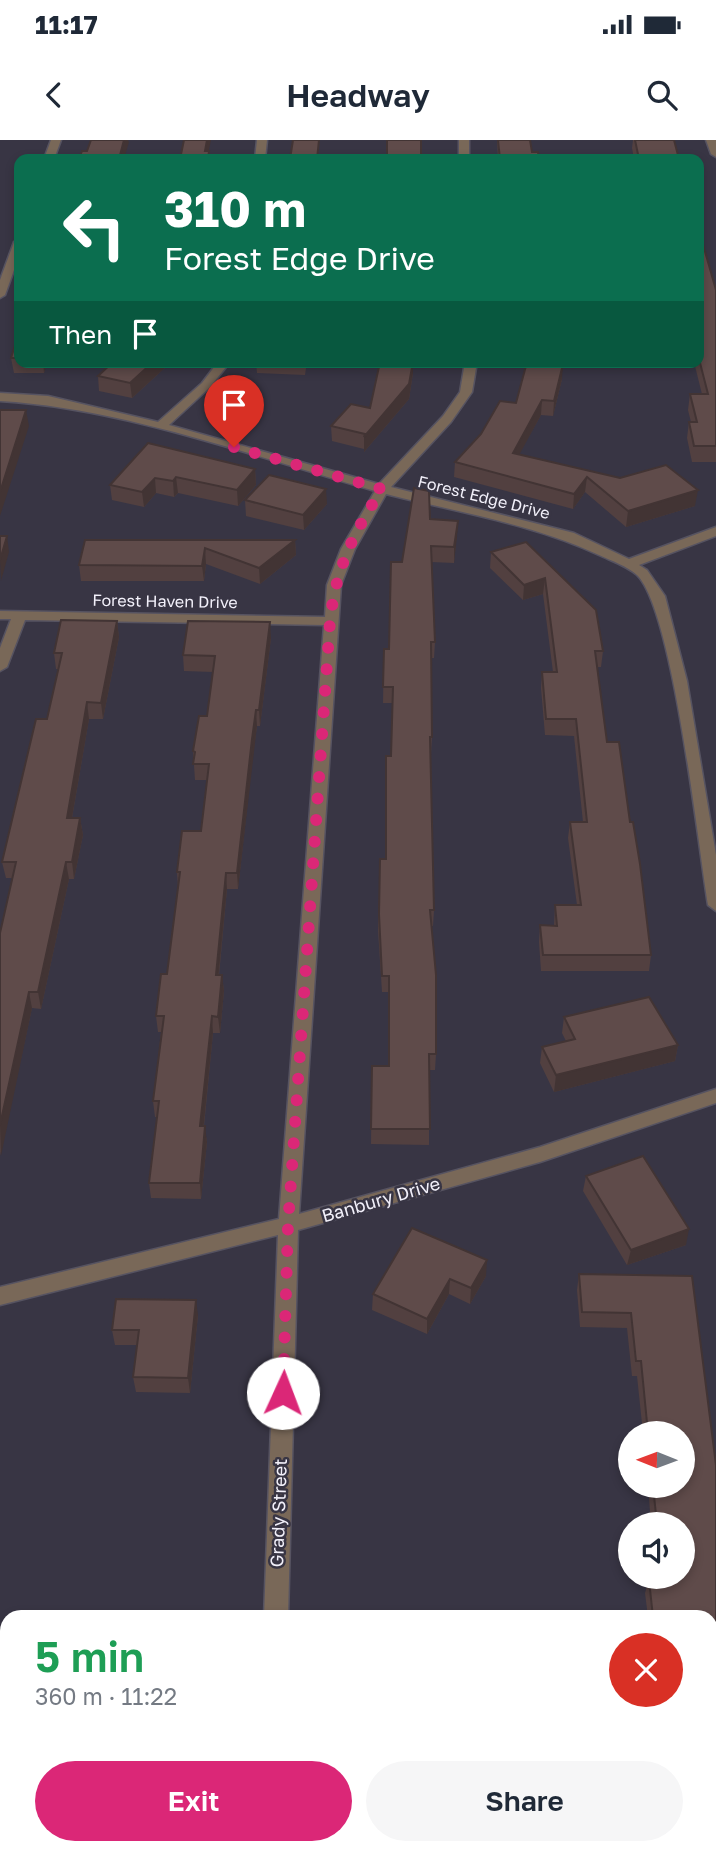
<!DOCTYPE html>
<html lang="en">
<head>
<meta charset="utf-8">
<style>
	body { margin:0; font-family:"Golos Text",sans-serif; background:#f6f6f7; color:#1f2937; height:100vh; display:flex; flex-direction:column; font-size:26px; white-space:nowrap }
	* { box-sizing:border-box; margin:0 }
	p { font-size:23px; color:#747a83 }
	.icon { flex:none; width:38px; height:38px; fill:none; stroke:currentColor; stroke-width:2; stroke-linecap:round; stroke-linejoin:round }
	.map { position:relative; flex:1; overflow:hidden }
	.drawer { position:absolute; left:0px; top:1470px; width:718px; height:245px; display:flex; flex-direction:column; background:#fff; border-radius:21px 21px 0 0; box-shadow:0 4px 10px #0003 }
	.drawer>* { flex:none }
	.guide { position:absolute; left:14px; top:14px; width:690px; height:214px; border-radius:14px; box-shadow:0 4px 10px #0003; background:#0b6e4f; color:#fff; overflow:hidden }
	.needle { width:46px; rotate:271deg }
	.fabs { position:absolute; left:618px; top:1281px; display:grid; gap:14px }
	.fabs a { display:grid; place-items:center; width:77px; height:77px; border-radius:50%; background:#fff; box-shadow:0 4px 10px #0003; font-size:35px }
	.pin { position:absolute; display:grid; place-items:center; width:60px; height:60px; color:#fff; margin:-72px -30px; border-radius:50% 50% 50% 0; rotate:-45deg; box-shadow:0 0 7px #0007 }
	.pin .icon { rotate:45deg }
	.me { position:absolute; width:77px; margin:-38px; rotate:2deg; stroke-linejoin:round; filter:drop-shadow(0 0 5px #0008) }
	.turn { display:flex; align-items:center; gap:24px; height:147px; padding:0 35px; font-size:32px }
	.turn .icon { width:91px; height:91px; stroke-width:2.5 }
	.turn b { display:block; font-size:49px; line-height:60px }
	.then { display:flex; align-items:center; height:66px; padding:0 35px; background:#0003; gap:14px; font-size:26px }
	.round { display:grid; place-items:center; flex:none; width:74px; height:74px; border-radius:37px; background:#f6f6f7 }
	.overview { display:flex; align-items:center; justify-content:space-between; height:119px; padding:0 35px }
	h1 { font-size:42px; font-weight:600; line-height:52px; color:#1e9e55 }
	.cta { display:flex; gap:14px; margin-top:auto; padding:14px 35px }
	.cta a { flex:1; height:80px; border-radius:42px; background:#db2777; color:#fff; font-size:28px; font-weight:600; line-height:80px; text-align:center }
	.cta a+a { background:#f6f6f7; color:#1f2937 }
	.status { display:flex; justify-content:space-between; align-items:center; height:49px; padding:0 35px; background:#fff; direction:ltr }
	.status svg { height:19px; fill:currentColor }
	header { display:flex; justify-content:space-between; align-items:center; height:91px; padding:0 35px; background:#fff; font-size:32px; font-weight:600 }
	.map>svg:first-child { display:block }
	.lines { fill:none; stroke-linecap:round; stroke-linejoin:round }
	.minor-casing { stroke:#565361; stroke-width:3 }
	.minor { fill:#796858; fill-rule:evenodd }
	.wall { fill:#524040 }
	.shaded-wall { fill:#423434 }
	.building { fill:#5f4b4a; stroke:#423434; stroke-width:2 }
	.route { stroke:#db2777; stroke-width:12; stroke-dasharray:0 21.6 }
	.labels { text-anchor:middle; stroke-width:5; stroke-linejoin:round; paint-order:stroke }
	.far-street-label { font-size:16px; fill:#f2f0fa; stroke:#383544 }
	.street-label { font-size:18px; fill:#f2f0fa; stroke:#383544 }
</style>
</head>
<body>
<div class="status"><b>11:17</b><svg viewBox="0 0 49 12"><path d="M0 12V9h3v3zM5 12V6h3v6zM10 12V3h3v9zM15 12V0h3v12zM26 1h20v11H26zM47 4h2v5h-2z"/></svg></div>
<header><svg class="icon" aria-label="back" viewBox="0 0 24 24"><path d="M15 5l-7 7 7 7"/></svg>Headway<svg class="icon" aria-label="search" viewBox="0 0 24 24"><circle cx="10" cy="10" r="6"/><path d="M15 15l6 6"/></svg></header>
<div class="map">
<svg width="716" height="1715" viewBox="0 0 716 1715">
	<rect width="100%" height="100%" fill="#383544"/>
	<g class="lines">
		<g class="minor-casing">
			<g id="minor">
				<path d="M51 0H61L54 19H44Z"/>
				<path d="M257 0H267L265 19H255Z"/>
				<rect x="459" y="0" width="10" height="19"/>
				<path d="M706 0H716V17L711 14Z"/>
				<path d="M19 99V116L5 155 0 158V140L14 102Z"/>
				<path d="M218 222H230L210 247 169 285 379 344 443 276 460 252 465 222H477L472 252 451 282 391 347 574 393 629 419 716 387V396L639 425 647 430 665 456 687 541 716 715V771L708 765C698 704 673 470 637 435 627 426 612 421 599 415 533 384 457 372 386 354L355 409 341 445 299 1074 540 1007 716 949V963L540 1022 298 1090 288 1477H264L278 1095 0 1165V1147L279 1079 324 485 25 480 7 527 0 531V508L11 479H0V471L325 477 327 445 341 409 375 351C256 317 122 268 0 261V253L48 256 158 282 202 243Z"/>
				<rect x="256" y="1708" width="26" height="7"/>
			</g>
		</g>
		<use href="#minor" class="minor"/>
	</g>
	<g class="wall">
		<path d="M497 0H530L532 12 539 19H498Z"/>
		<path d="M633 0H674L679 19H634L632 8Z"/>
		<path d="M698 87 716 150V322H692L687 298 689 282H691L688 270 690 254H702L694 222H698Z"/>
		<path d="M19 193V222H47L44 233H14L11 218Z"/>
		<path d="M113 222H174L173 225H168L132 258 99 251 98 236Z"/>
		<path d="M256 222H307L305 235 257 233Z"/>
		<path d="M380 222H413V233L409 259 364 312V309L332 301 331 286 370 268Z"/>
		<path d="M562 239 553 276 541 275 519 314 695 366 626 387 585 352 573 369 454 337 455 322 516 263Z"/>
		<path d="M148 303 255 329 256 345 238 366 178 353 174 357 156 353 144 367 112 360 110 345Z"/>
		<path d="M245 360 327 364 304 390 246 376Z"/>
		<path d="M430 379 458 381 454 423 431 422 435 502 434 518H431L432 597 431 614 430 613 434 770 433 786H432L436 914 435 930H429V1005L371 1004 372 926H388L389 852H382L378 790 380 719H386L393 563H383L384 509H389L402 422Z"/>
		<path d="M85 400H295L296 415 260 444 206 424 204 441H81L79 425Z"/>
		<path d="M526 402 603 511 601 527H597L607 602 630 682 651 815 649 831H541L539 802 540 785 554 786 555 765H577L568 698 570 682H583L574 596 545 595 541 548 542 532H553L543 454 523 460 490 428 491 412Z"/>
		<path d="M117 481 119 497 103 579H89L72 678H80L83 695 74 739H69L41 869 32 868 0 1016V793L13 738H6L2 722 47 579 58 529H56L54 513Z"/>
		<path d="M271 498 260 586H257L253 615 238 749H227L219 835H222L224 851 220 893H213L204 986 207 1002 201 1059 151 1058 149 1043 157 977H155L153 961 161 892H158L156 876 167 834 178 747 177 732 201 691 207 640H195L193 611 207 576 213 532 184 531 183 515Z"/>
		<path d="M564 877 678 905 675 921 554 952 540 923 542 907 566 901 562 893Z"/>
		<path d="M586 1036 686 1105 627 1125 583 1051Z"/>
		<path d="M412 1088 486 1136 470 1164 449 1154 427 1194 372 1170 373 1154Z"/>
		<path d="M579 1134 692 1136 716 1325V1715H657L656 1708H710V1477H648L645 1453 649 1440H657L656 1437H682V1384H651L648 1346H682V1293H643L637 1236H632L627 1188 580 1187 577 1150Z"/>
		<path d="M198 1175 190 1253 136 1252 133 1237 137 1205H115L112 1190Z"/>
		<path d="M357 1710 446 1712V1715H357Z"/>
	</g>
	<g class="shaded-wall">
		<path d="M124 0H128L129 2 124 19H119Z"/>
		<path d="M207 0H211L207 19 205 11Z"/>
		<path d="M43 222H47L44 233Z"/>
		<path d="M153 222H168V225L132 258 130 243Z"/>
		<path d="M413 222V233L409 259 364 312V297Z"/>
		<path d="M563 224 562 239 553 276 554 261Z"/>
		<path d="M542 260 541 275 512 328 513 313Z"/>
		<path d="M26 270 29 286 0 376V352Z"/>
		<path d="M255 329 256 345 238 366 237 350Z"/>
		<path d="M176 337 178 353 174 357 173 341Z"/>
		<path d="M587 337 585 352 573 369 574 354Z"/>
		<path d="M155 338 156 353 144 367 142 352Z"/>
		<path d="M326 349 327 364 304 390 303 375Z"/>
		<path d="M698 350 695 366 626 387 628 371Z"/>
		<path d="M458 381 457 397 454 423V407Z"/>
		<path d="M7 396 9 412 1 441 0 420Z"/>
		<path d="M295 400 296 415 260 444 259 428Z"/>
		<path d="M205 408 206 424 204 441 202 426Z"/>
		<path d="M545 438 543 454 523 460 524 445Z"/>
		<path d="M117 481 119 497 103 579 101 563Z"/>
		<path d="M270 482 271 498 260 586 259 570Z"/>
		<path d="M87 562 89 579 69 695 67 678Z"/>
		<path d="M256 570 257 586 238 749 237 733Z"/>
		<path d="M80 678 83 695 74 739 72 722Z"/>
		<path d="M66 722 69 739 41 869 38 852Z"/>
		<path d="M226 733 227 749 217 851 216 835Z"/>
		<path d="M222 835 224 851 220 893 218 877Z"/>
		<path d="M29 852 32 868 1 1016 0 985Z"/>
		<path d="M212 876 213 893 202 1002 200 986Z"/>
		<path d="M678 905 675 921 554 952 556 935Z"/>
		<path d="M205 986 207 1002 201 1059 200 1043Z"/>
		<path d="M689 1089 686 1105 627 1125 631 1110Z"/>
		<path d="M487 1120 486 1136 470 1164 471 1148Z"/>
		<path d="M450 1139 449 1154 427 1194V1179Z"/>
		<path d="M196 1160 198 1175 190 1253 188 1238Z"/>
		<path d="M133 1708H138L137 1715H133Z"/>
	</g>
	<g class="building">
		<path d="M91 0H124L119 19H79L82 11H87Z"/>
		<path d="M184 0H207L205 11H209L208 19H180Z"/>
		<path d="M293 0H319L317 19H290Z"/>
		<rect x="387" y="0" width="34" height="19"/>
		<path d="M498 0H530L532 12H538L539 19H500Z"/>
		<path d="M635 0H674L679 19H639Z"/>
		<path d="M698 87 716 150V306H694L689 282H697L690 254H708L698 215Z"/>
		<path d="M19 193V218H11Z"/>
		<path d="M113 222H153L130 243 98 236Z"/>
		<path d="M380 222H413L409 244 364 297 365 294 331 286 351 264 370 268Z"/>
		<path d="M527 222H563V224L554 261 542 260 513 313 620 338 666 325 698 350 628 371 587 337 574 354 455 322 481 294 500 261 516 263Z"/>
		<path d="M0 270H26L0 352Z"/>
		<path d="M148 303 255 329 237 350 176 337 173 341 155 338 142 352 110 345Z"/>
		<path d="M269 335 326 349 303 375 245 360Z"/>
		<path d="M414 348 429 351 430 379 458 381 454 407 431 406 435 502H431L432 597H430L434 770H430L436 835V914H429L430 989H371L372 926H389V836H382L379 774 380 719H386V616H391L393 547H383L384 509H389L391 422H402Z"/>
		<path d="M0 396H7L0 420Z"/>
		<path d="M85 400H295L259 428 205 408 202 426 79 425Z"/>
		<path d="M526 402 596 470 603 511H595L607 602H619L630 682H633L640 724 651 815H543L540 785 557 786 555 765H581L570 682H587L576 579H546L542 532H557L545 438 524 445 491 412Z"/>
		<path d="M61 480 117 481 101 563 87 562 67 678H80L72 722H66L38 852H29L0 985V793L16 722H2L36 579H47L62 513H54Z"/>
		<path d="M188 481 270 482 259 570H256L252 599 237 733H226L216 835H222L218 877 212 876 200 986H205L200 1043H149L159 961H153L164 876H156L161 834H167L180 732H177L182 691H201L209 624H193L195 612 193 611 199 576H207L215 516 183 515Z"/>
		<path d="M649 857 678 905 556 935 542 907 575 899 564 877Z"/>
		<path d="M643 1016 689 1089 631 1110 586 1036Z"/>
		<path d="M412 1088 487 1120 471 1148 450 1139 427 1179 373 1154Z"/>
		<path d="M579 1134 692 1136 716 1325V1715H662L661 1708H710V1477H653L649 1440H662V1437H682V1384H657L653 1346H682V1293H648L641 1221H636L631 1173 582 1172Z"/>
		<path d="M116 1159 196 1160 188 1238 133 1237 139 1190H112Z"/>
		<path d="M33 1708H133V1715H32Z"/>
		<path d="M357 1708H446V1712L357 1710Z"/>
	</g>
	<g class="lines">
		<path class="route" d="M234 307 382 349C353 394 336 428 330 481L288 1085 283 1253"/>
	</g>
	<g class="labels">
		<g class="far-street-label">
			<text transform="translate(484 357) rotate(14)" y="6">Forest Edge Drive</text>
			<text transform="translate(165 461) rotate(1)" y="6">Forest Haven Drive</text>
		</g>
		<g class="street-label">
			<text transform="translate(381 1060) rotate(-16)" y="6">Banbury Drive</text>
			<text transform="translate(279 1373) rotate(-88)" y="6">Grady Street</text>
		</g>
	</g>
</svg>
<div class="fabs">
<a><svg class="needle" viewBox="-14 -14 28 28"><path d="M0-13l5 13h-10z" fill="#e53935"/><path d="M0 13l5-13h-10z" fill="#747a83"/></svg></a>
<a><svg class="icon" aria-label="sound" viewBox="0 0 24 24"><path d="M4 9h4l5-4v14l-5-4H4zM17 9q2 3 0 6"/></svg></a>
</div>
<div class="pin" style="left:234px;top:307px;background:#d93025"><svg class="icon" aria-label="arrive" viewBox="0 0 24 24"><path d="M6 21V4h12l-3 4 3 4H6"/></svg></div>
<svg class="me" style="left:283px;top:1253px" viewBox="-20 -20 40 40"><circle r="19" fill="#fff"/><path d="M0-13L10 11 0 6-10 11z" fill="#db2777"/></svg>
<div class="guide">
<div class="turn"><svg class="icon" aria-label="left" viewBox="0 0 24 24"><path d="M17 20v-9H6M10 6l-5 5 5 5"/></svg><div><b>310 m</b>Forest Edge Drive</div></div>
<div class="then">Then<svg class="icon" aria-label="arrive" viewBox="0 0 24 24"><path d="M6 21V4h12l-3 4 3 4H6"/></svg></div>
</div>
<section class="drawer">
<div class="overview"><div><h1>5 min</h1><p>360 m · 11:22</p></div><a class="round" style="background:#d93025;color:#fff"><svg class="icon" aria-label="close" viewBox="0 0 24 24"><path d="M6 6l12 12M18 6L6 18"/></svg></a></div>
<div class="cta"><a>Exit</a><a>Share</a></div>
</section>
</div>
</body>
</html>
